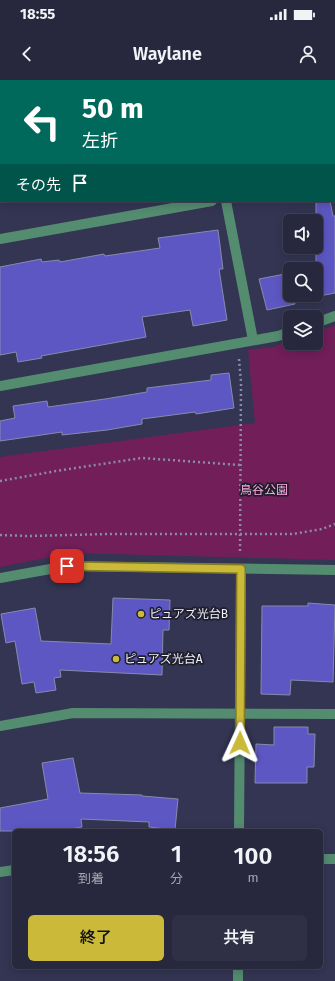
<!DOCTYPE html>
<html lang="ja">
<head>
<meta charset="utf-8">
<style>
	body { margin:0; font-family:"Fira Sans","Noto Sans JP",sans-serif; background:#2f3045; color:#f1f3f6; height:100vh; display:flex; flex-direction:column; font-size:15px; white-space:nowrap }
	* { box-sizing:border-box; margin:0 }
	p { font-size:13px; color:#a4a6b0 }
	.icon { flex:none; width:22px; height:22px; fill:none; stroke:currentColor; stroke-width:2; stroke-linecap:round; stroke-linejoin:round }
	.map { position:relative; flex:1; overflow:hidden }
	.panel { position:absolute; left:12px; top:749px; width:311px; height:140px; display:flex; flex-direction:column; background:#27283e; border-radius:6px; box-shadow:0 2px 10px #0003,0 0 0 1px #434458 }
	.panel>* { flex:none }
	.top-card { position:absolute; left:0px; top:0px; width:335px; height:122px; box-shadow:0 2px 10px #0003,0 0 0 1px #434458; background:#00695c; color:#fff; overflow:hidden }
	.buttons { position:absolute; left:283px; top:134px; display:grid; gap:8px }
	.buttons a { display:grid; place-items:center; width:40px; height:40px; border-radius:6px; background:#27283e; box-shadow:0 2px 10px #0003,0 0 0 1px #434458; font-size:20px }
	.pin { position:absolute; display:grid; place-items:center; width:34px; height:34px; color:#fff; margin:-17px; border-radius:8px; box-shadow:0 2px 6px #0006 }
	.me { position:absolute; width:44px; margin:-22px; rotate:1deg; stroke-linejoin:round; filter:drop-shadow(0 0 3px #0008) }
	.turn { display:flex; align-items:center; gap:14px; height:84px; padding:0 16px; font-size:18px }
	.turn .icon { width:52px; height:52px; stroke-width:2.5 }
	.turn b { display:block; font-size:28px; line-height:34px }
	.then { display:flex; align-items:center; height:38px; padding:0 16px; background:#0003; gap:8px; font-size:15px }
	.eta { display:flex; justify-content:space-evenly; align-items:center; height:68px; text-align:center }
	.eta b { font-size:24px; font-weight:600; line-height:28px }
	.cta { display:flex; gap:8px; margin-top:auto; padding:8px 16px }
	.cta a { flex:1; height:46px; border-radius:6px; background:#cbba39; color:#111; font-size:16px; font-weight:600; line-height:46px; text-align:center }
	.cta a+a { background:#2f3045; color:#f1f3f6 }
	.status { display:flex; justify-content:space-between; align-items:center; height:28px; padding:0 20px; background:#27283e; direction:ltr }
	.status svg { height:11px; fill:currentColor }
	header { display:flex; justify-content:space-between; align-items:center; height:52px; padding:0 16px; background:#27283e; font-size:18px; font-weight:600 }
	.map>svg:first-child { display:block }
	.green { fill:#711e59 }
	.building { fill:#5d57c3; stroke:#878aad }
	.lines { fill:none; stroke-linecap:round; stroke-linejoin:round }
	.path { stroke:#8b8ca2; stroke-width:2.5; stroke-dasharray:2 3; stroke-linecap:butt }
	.minor { stroke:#548c70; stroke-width:10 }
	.route-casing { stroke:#847925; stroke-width:10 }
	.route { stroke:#cbba39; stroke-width:7 }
	.poi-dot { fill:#cbba39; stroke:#1e1e2c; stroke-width:1.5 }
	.labels { text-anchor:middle; stroke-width:3.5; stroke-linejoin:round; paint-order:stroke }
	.park-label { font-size:12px; fill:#fface1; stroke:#1e1e2c }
	.poi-label { font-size:12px; fill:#f0f1fd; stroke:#1e1e2c; text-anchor:start }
</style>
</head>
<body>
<div class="status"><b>18:55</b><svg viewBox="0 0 49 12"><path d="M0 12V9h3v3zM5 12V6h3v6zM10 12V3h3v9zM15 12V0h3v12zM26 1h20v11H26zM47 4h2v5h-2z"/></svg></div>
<header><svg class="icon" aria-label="back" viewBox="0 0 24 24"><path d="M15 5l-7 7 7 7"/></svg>Waylane<svg class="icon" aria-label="person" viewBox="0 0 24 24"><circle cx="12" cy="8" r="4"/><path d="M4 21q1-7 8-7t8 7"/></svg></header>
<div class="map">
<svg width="335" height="901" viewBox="0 0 335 901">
	<rect width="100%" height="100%" fill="#343553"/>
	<path class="green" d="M335 245V480L71 473 0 487V377L255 343 248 270 273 267 290 261V263H316V252Z"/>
	<g class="building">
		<path d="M316 121H330L333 136H335V213L294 221 295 224 267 230 259 199 290 193V215H316V189H305L316 187Z"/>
		<path d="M218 150 223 189H219L227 240 193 246 190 230 142 237 146 257 41 276 42 278 18 282 16 272 0 275V187L41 179 42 182 59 180 60 182 104 174 105 176 160 168 158 158Z"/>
		<path d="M229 293 234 328 196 334 195 332 142 339V344L107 350 62 355V352L0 361V341L15 338 13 326 47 321 48 327 105 319 147 312V308L211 300V295Z"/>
		<path d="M113 518 170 520 169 550H163L162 595 60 590 61 597 54 598 56 610 36 613 34 602 22 604 15 561 6 563 1 534 35 528 41 561 111 564Z"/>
		<path d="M308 523 335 525 333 602 291 600 290 615 261 614 262 526H308Z"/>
		<path d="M274 647H308V654H315L314 687H307V703H255L256 664 274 665Z"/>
		<path d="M73 678 80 713 142 715V716L178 719 175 750 149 747V742L81 739 82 747 59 751H0V728L48 719 42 683Z"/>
	</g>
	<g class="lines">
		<g class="path">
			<path d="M239 279 241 302 240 472"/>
			<path d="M0 401 62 390 142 378 240 385"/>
			<path d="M0 455 28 456 110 454H293L322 449 335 444"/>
		</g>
		<g class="minor">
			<path d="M205 0V1"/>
			<path d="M67 1 73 0"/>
			<path d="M0 13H1"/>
			<path d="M334 98 335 97"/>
			<path d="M226 121 253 260"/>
			<path d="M0 159 212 121"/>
			<path d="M316 243 335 236"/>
			<path d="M0 306 278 256 290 252"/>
			<path d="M0 498 67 486 335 490"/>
			<path d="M0 646 73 633 335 634"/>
			<path d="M239 751 241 489"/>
			<path d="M321 779H335"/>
			<path d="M0 792 14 790"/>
			<path d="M238 901V887"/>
		</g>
	</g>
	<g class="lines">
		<g class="route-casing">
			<path id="route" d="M67 486 241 489 240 663"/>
		</g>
		<use href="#route" class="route"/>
	</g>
	<g class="poi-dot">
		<circle cx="141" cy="534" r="4"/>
		<circle cx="116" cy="579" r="4"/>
	</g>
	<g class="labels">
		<g class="park-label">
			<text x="264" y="414">鳥谷公園</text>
		</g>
		<g class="poi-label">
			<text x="149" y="538">ピュアズ光台B</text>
			<text x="124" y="583">ピュアズ光台A</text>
		</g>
	</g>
</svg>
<div class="buttons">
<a><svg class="icon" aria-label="sound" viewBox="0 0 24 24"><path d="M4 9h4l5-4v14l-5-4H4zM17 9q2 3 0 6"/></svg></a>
<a><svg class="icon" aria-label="search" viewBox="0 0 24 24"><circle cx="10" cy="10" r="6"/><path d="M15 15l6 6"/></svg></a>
<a><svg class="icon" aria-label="layers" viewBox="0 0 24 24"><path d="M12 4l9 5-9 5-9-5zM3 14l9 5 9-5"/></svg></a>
</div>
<div class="pin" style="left:67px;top:486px;background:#d93025"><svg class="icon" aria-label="arrive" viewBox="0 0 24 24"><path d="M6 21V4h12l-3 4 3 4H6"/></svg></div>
<svg class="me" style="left:240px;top:663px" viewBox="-20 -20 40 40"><path d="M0-17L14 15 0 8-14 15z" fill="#cbba39" stroke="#fff" stroke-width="4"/></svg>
<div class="top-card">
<div class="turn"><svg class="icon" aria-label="left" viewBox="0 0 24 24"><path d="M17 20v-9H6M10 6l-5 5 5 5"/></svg><div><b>50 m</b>左折</div></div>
<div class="then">その先<svg class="icon" aria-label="arrive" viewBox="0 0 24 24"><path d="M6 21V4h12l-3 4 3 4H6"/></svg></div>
</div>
<section class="panel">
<div class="eta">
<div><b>18:56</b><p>到着</p></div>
<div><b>1</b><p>分</p></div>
<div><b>100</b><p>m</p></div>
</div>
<div class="cta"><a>終了</a><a>共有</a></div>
</section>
</div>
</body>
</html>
